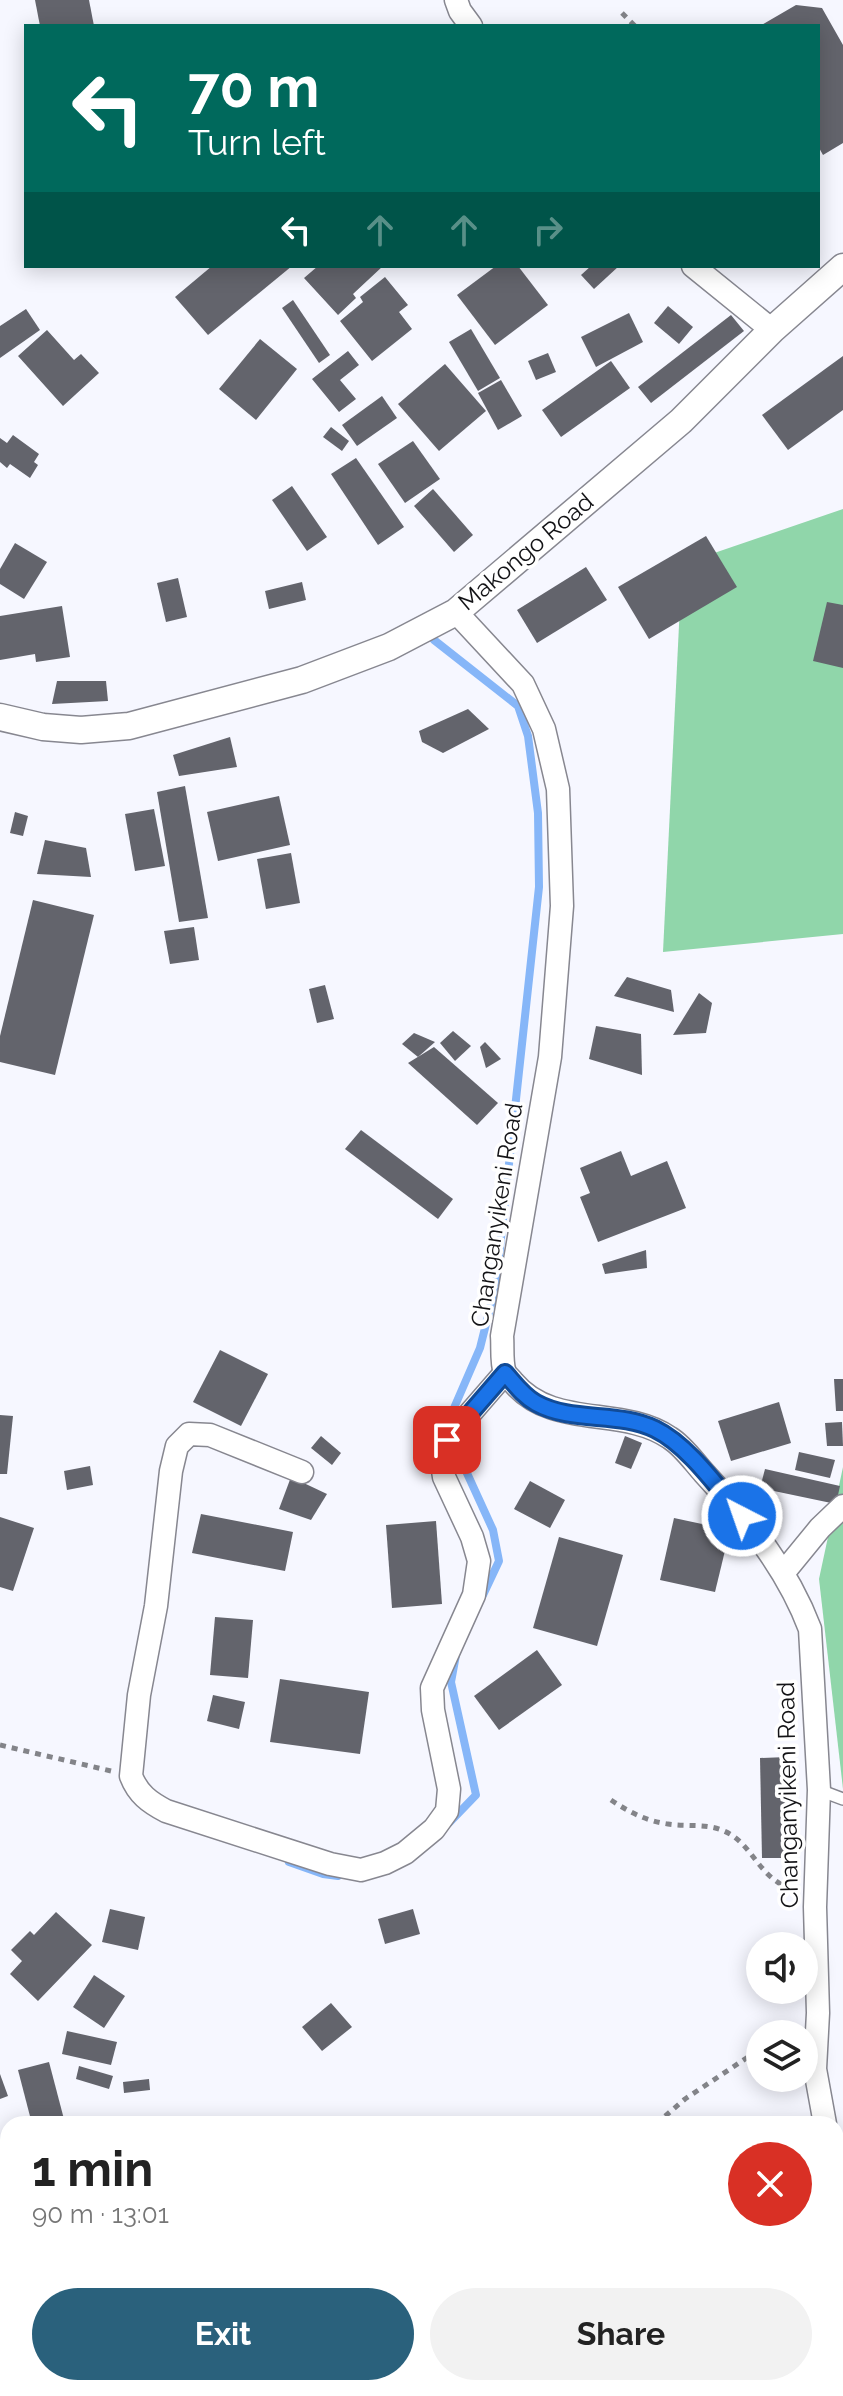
<!DOCTYPE html>
<html lang="en">
<head>
<meta charset="utf-8">
<style>
	body { margin:0; font-family:Raleway,sans-serif; background:#f2f2f2; color:#222; height:100vh; display:flex; flex-direction:column; font-size:30px; white-space:nowrap }
	* { box-sizing:border-box; margin:0 }
	p { font-size:26px; color:#767676 }
	.icon { flex:none; width:44px; height:44px; fill:none; stroke:currentColor; stroke-width:2; stroke-linecap:round; stroke-linejoin:round }
	.map { position:relative; flex:1; overflow:hidden }
	.drawer { position:absolute; left:0px; top:2116px; width:844px; height:280px; display:flex; flex-direction:column; background:#fff; border-radius:24px 24px 0 0; box-shadow:0 4px 20px #0003 }
	.drawer>* { flex:none }
	.hud { position:absolute; left:24px; top:24px; width:796px; height:244px; border-radius:0px; box-shadow:0 4px 20px #0003; background:#00695c; color:#fff; overflow:hidden }
	.controls { position:absolute; left:746px; top:1932px; display:grid; gap:16px }
	.controls a { display:grid; place-items:center; width:72px; height:72px; border-radius:50%; background:#fff; box-shadow:0 4px 20px #0003; font-size:40px }
	.pin { position:absolute; display:grid; place-items:center; width:68px; height:68px; color:#fff; margin:-34px; border-radius:16px; box-shadow:0 4px 12px #0006 }
	.me { position:absolute; width:88px; margin:-44px; rotate:319deg; stroke-linejoin:round; filter:drop-shadow(0 0 6px #0008) }
	.turn { display:flex; align-items:center; gap:28px; height:168px; padding:0 32px; font-size:36px }
	.turn .icon { width:104px; height:104px; stroke-width:2.5 }
	.turn b { display:block; font-size:56px; line-height:68px }
	.lanes { display:flex; align-items:center; height:76px; padding:0 32px; background:#0003; justify-content:center; gap:40px; direction:ltr }
	.lanes .off { opacity:.35 }
	.round { display:grid; place-items:center; flex:none; width:84px; height:84px; border-radius:42px; background:#f2f2f2 }
	.overview { display:flex; align-items:center; justify-content:space-between; height:136px; padding:0 32px }
	h1 { font-size:48px; font-weight:700; line-height:60px }
	.cta { display:flex; gap:16px; margin-top:auto; padding:16px 32px }
	.cta a { flex:1; height:92px; border-radius:48px; background:#2a617c; color:#fff; font-size:32px; font-weight:700; line-height:92px; text-align:center }
	.cta a+a { background:#f2f2f2; color:#222 }
	.map>svg:first-child { display:block }
	.green { fill:#90d6aa }
	.lines { fill:none; stroke-linecap:round; stroke-linejoin:round }
	.stream { stroke:#86b6f8; stroke-width:8 }
	.building { fill:#63646c }
	.service-casing { stroke:#878790; stroke-width:14 }
	.minor-casing { stroke:#878790; stroke-width:25 }
	.tertiary-casing { stroke:#878790; stroke-width:29 }
	.path { stroke:#838489; stroke-width:5; stroke-dasharray:6 6; stroke-linecap:butt }
	.service { stroke:#fff; stroke-width:11 }
	.minor { stroke:#fff; stroke-width:22 }
	.tertiary { stroke:#fff; stroke-width:26 }
	.route-casing { stroke:#114b97; stroke-width:20 }
	.route { stroke:#1a73e8; stroke-width:14 }
	.labels { text-anchor:middle; stroke-width:7; stroke-linejoin:round; paint-order:stroke }
	.street-label { font-size:24px; fill:#131316; stroke:#fff }
</style>
</head>
<body>
<div class="map">
<svg width="843" height="2396" viewBox="0 0 843 2396">
	<rect width="100%" height="100%" fill="#f6f7ff"/>
	<g class="green">
		<path d="M843 509V934L663 952 682 564Z"/>
		<path d="M843 1467V1789L819 1579Z"/>
	</g>
	<g class="lines">
		<g class="stream">
			<path d="M434 640 518 706 528 736 538 813 539 887 496 1284 480 1348 454 1408 453 1424"/>
			<path d="M454 1442 455 1453 466 1471 493 1530 499 1561 483 1595"/>
			<path d="M449 1823 476 1795 451 1682 456 1655"/>
			<path d="M289 1862 323 1874 338 1876"/>
		</g>
	</g>
	<g class="building">
		<path d="M35 0H89L94 26H40Z"/>
		<path d="M796 5 822 8 843 45V143L823 155 818 146V26H760Z"/>
		<path d="M212 266H292L208 335 175 297Z"/>
		<path d="M318 266H383L353 294 356 298 338 315 304 278Z"/>
		<path d="M496 266H518L548 305 495 345 457 295Z"/>
		<path d="M591 266H619L594 289 581 275Z"/>
		<path d="M385 277 408 305 399 312 412 329 372 361 340 321 363 302 360 297Z"/>
		<path d="M293 300 330 355 319 363 282 308Z"/>
		<path d="M668 306 693 327 679 344 654 323Z"/>
		<path d="M26 309 40 330 0 358V326Z"/>
		<path d="M629 313 643 342 596 367 581 337Z"/>
		<path d="M731 315 744 331 651 403 638 387Z"/>
		<path d="M471 329 500 378 478 391 449 342Z"/>
		<path d="M47 330 74 360 81 354 99 373 63 406 18 356Z"/>
		<path d="M260 339 297 369 256 420 219 389Z"/>
		<path d="M348 351 359 365 340 380 356 399 339 412 312 379Z"/>
		<path d="M548 353 556 372 536 380 528 361Z"/>
		<path d="M843 356V410L788 450 762 415Z"/>
		<path d="M611 361 630 388 561 437 542 410Z"/>
		<path d="M445 364 486 411 439 451 398 404Z"/>
		<path d="M501 380 522 416 498 430 478 393Z"/>
		<path d="M382 396 397 418 357 446 342 425Z"/>
		<path d="M331 427 349 441 342 451 323 437Z"/>
		<path d="M13 435 39 454 34 462 38 465 30 478 10 464 7 468 0 462V438L7 443Z"/>
		<path d="M413 441 440 479 405 503 378 464Z"/>
		<path d="M356 458 404 527 378 545 331 474Z"/>
		<path d="M292 486 327 537 307 551 272 500Z"/>
		<path d="M433 489 473 535 454 552 414 506Z"/>
		<path d="M706 536 737 587 649 639 618 587Z"/>
		<path d="M15 543 47 562 24 599 0 584V569Z"/>
		<path d="M586 567 607 600 537 643 517 610Z"/>
		<path d="M178 578 187 617 166 622 157 583Z"/>
		<path d="M302 582 306 600 269 609 265 591Z"/>
		<path d="M827 602 843 605V668L813 661Z"/>
		<path d="M62 606 70 657 36 662 35 654 0 660V616Z"/>
		<path d="M57 681H106L108 701 52 704Z"/>
		<path d="M468 709 489 729 443 753 422 742 419 731Z"/>
		<path d="M230 737 237 767 179 776 173 755Z"/>
		<path d="M185 786 208 918 179 922 157 792Z"/>
		<path d="M279 796 290 845 218 861 207 812Z"/>
		<path d="M154 809 165 866 135 871 125 814Z"/>
		<path d="M15 812 28 816 23 836 10 833Z"/>
		<path d="M45 840 86 848 91 877 37 874Z"/>
		<path d="M291 853 300 903 266 909 257 859Z"/>
		<path d="M33 900 94 915 55 1075 0 1062V1036Z"/>
		<path d="M194 927 199 960 170 964 164 931Z"/>
		<path d="M627 977 671 990 674 1012 614 996Z"/>
		<path d="M325 985 334 1019 317 1023 309 989Z"/>
		<path d="M699 993 712 1003 706 1033 673 1035Z"/>
		<path d="M596 1026 641 1034 642 1075 589 1059Z"/>
		<path d="M453 1031 471 1046 455 1061 440 1043Z"/>
		<path d="M414 1033 435 1042 418 1057 402 1044Z"/>
		<path d="M485 1042 501 1059 486 1068 480 1047Z"/>
		<path d="M434 1047 498 1103 477 1125 408 1063Z"/>
		<path d="M361 1130 453 1199 438 1219 345 1149Z"/>
		<path d="M621 1151 631 1176 667 1161 686 1208 598 1242 580 1197 590 1193 580 1168Z"/>
		<path d="M646 1250 647 1268 605 1274 602 1264Z"/>
		<path d="M220 1350 268 1374 241 1426 193 1402Z"/>
		<path d="M834 1379H843V1411H836Z"/>
		<path d="M779 1402 791 1443 731 1461 718 1421Z"/>
		<path d="M0 1415 13 1416 7 1474H0Z"/>
		<path d="M842 1422 843 1446H827L825 1423Z"/>
		<path d="M321 1436 341 1453 332 1465 311 1448Z"/>
		<path d="M625 1436 642 1443 631 1469 615 1463Z"/>
		<path d="M799 1452 835 1460 830 1478 795 1470Z"/>
		<path d="M90 1466 93 1485 67 1490 64 1471Z"/>
		<path d="M765 1469 840 1486 836 1504 760 1488Z"/>
		<path d="M291 1477 327 1494 311 1520 279 1509Z"/>
		<path d="M530 1481 565 1500 550 1528 514 1509Z"/>
		<path d="M201 1514 293 1532 285 1571 192 1553Z"/>
		<path d="M0 1517 34 1528 13 1591 0 1587Z"/>
		<path d="M674 1518 730 1530 715 1592 660 1580Z"/>
		<path d="M436 1521 442 1604 392 1608 386 1525Z"/>
		<path d="M559 1537 623 1555 597 1646 533 1628Z"/>
		<path d="M215 1617 253 1620 248 1678 210 1675Z"/>
		<path d="M537 1650 562 1685 499 1730 474 1696Z"/>
		<path d="M280 1679 369 1692 360 1754 270 1742Z"/>
		<path d="M213 1695 245 1702 239 1729 207 1721Z"/>
		<path d="M787 1757 788 1858H762L760 1758Z"/>
		<path d="M110 1909 145 1917 138 1950 102 1942Z"/>
		<path d="M413 1909 420 1934 385 1944 378 1919Z"/>
		<path d="M56 1912 92 1945 38 2001 10 1974 22 1961 11 1950 30 1931 34 1935Z"/>
		<path d="M94 1975 125 1996 104 2028 73 2007Z"/>
		<path d="M331 2003 352 2027 322 2051 302 2027Z"/>
		<path d="M67 2031 117 2042 111 2065 62 2054Z"/>
		<path d="M49 2062 65 2123 32 2124 18 2070Z"/>
		<path d="M79 2066 113 2076 109 2089 76 2079Z"/>
		<path d="M0 2074 8 2096 0 2099Z"/>
		<path d="M149 2079 150 2090 124 2093 123 2082Z"/>
		<rect x="0" y="2141" width="8" height="37"/>
		<rect x="180" y="2388" width="28" height="8"/>
		<path d="M213 2388H279L280 2396H214Z"/>
		<path d="M547 2388H575L563 2396H552Z"/>
		<path d="M597 2388H630L632 2392 623 2396H601Z"/>
		<path d="M472 2389 473 2396H436V2394Z"/>
	</g>
	<g class="lines">
		<g class="service-casing">
			<path id="service" d="M819 1790 843 1799"/>
		</g>
		<g class="minor-casing">
			<g id="minor">
				<path d="M456 0 460 11 471 26"/>
				<path d="M693 266 772 330"/>
				<path d="M456 612 523 684 544 729 558 789 562 906 550 1057 502 1336C503 1346 501 1363 505 1373 507 1376 511 1379 513 1382 553 1430 622 1405 670 1438 683 1446 694 1462 704 1473 748 1521 787 1568 810 1629L819 1790 815 1907 818 2013 815 2069 825 2124"/>
				<path d="M302 1472 210 1435 189 1434 177 1446 171 1471 156 1606 139 1695 131 1776C138 1794 149 1802 166 1811L330 1864 361 1870 385 1863 405 1853 434 1829 447 1811 449 1789 433 1710 432 1688 474 1595 479 1561 472 1537 444 1477 441 1457 447 1440 505 1373"/>
				<path d="M784 1572 820 1528 843 1506"/>
				<path d="M836 2156 843 2177"/>
				<path d="M836 2381 843 2380"/>
				<path d="M352 2388 354 2396"/>
				<path d="M678 2396 794 2388"/>
			</g>
		</g>
		<g class="tertiary-casing">
			<path id="tertiary" d="M0 717 43 727 81 730 129 726 302 680 389 647 456 612 681 421 772 330 843 267"/>
		</g>
		<g class="path">
			<path d="M622 13 635 26"/>
			<path d="M0 1745 111 1771"/>
			<path d="M611 1800C629 1812 646 1821 668 1824 687 1827 707 1823 724 1831 743 1839 751 1856 764 1870 772 1880 784 1886 794 1893"/>
			<path d="M783 2034 793 2028"/>
			<path d="M656 2124 685 2099 760 2049"/>
			<path d="M0 2260 8 2258"/>
			<path d="M0 2321 8 2313"/>
		</g>
		<use href="#service" class="service"/>
		<use href="#minor" class="minor"/>
		<use href="#tertiary" class="tertiary"/>
	</g>
	<g class="lines">
		<g class="route-casing">
			<path id="route" d="M447 1440 505 1373C514 1383 523 1396 536 1403 572 1423 618 1411 655 1429 688 1445 718 1488 742 1516"/>
		</g>
		<use href="#route" class="route"/>
	</g>
	<g class="labels">
		<g class="street-label">
			<text transform="translate(526 552) rotate(-40)" y="8">Makongo Road</text>
			<text transform="translate(497 1215) rotate(-81)" y="8">Changanyikeni Road</text>
			<text transform="translate(788 1795) rotate(-91)" y="8">Changanyikeni Road</text>
		</g>
	</g>
</svg>
<div class="controls">
<a><svg class="icon" aria-label="sound" viewBox="0 0 24 24"><path d="M4 9h4l5-4v14l-5-4H4zM17 9q2 3 0 6"/></svg></a>
<a><svg class="icon" aria-label="layers" viewBox="0 0 24 24"><path d="M12 4l9 5-9 5-9-5zM3 14l9 5 9-5"/></svg></a>
</div>
<div class="pin" style="left:447px;top:1440px;background:#d93025"><svg class="icon" aria-label="arrive" viewBox="0 0 24 24"><path d="M6 21V4h12l-3 4 3 4H6"/></svg></div>
<svg class="me" style="left:742px;top:1516px" viewBox="-20 -20 40 40"><circle r="17" fill="#1a73e8" stroke="#fff" stroke-width="3"/><path d="M0-11L8 9 0 5-8 9z" fill="#fff"/></svg>
<div class="hud">
<div class="turn"><svg class="icon" aria-label="left" viewBox="0 0 24 24"><path d="M17 20v-9H6M10 6l-5 5 5 5"/></svg><div><b>70 m</b>Turn left</div></div>
<div class="lanes"><svg class="icon" aria-label="left" viewBox="0 0 24 24"><path d="M17 20v-9H6M10 6l-5 5 5 5"/></svg><svg class="icon off" aria-label="ahead" viewBox="0 0 24 24"><path d="M12 20V5M6 11l6-6 6 6"/></svg><svg class="icon off" aria-label="ahead" viewBox="0 0 24 24"><path d="M12 20V5M6 11l6-6 6 6"/></svg><svg class="icon off" aria-label="right" viewBox="0 0 24 24"><path d="M7 20v-9h11M14 6l5 5-5 5"/></svg></div>
</div>
<section class="drawer">
<div class="overview"><div><h1>1 min</h1><p>90 m · 13:01</p></div><a class="round" style="background:#d93025;color:#fff"><svg class="icon" aria-label="close" viewBox="0 0 24 24"><path d="M6 6l12 12M18 6L6 18"/></svg></a></div>
<div class="cta"><a>Exit</a><a>Share</a></div>
</section>
</div>
</body>
</html>
